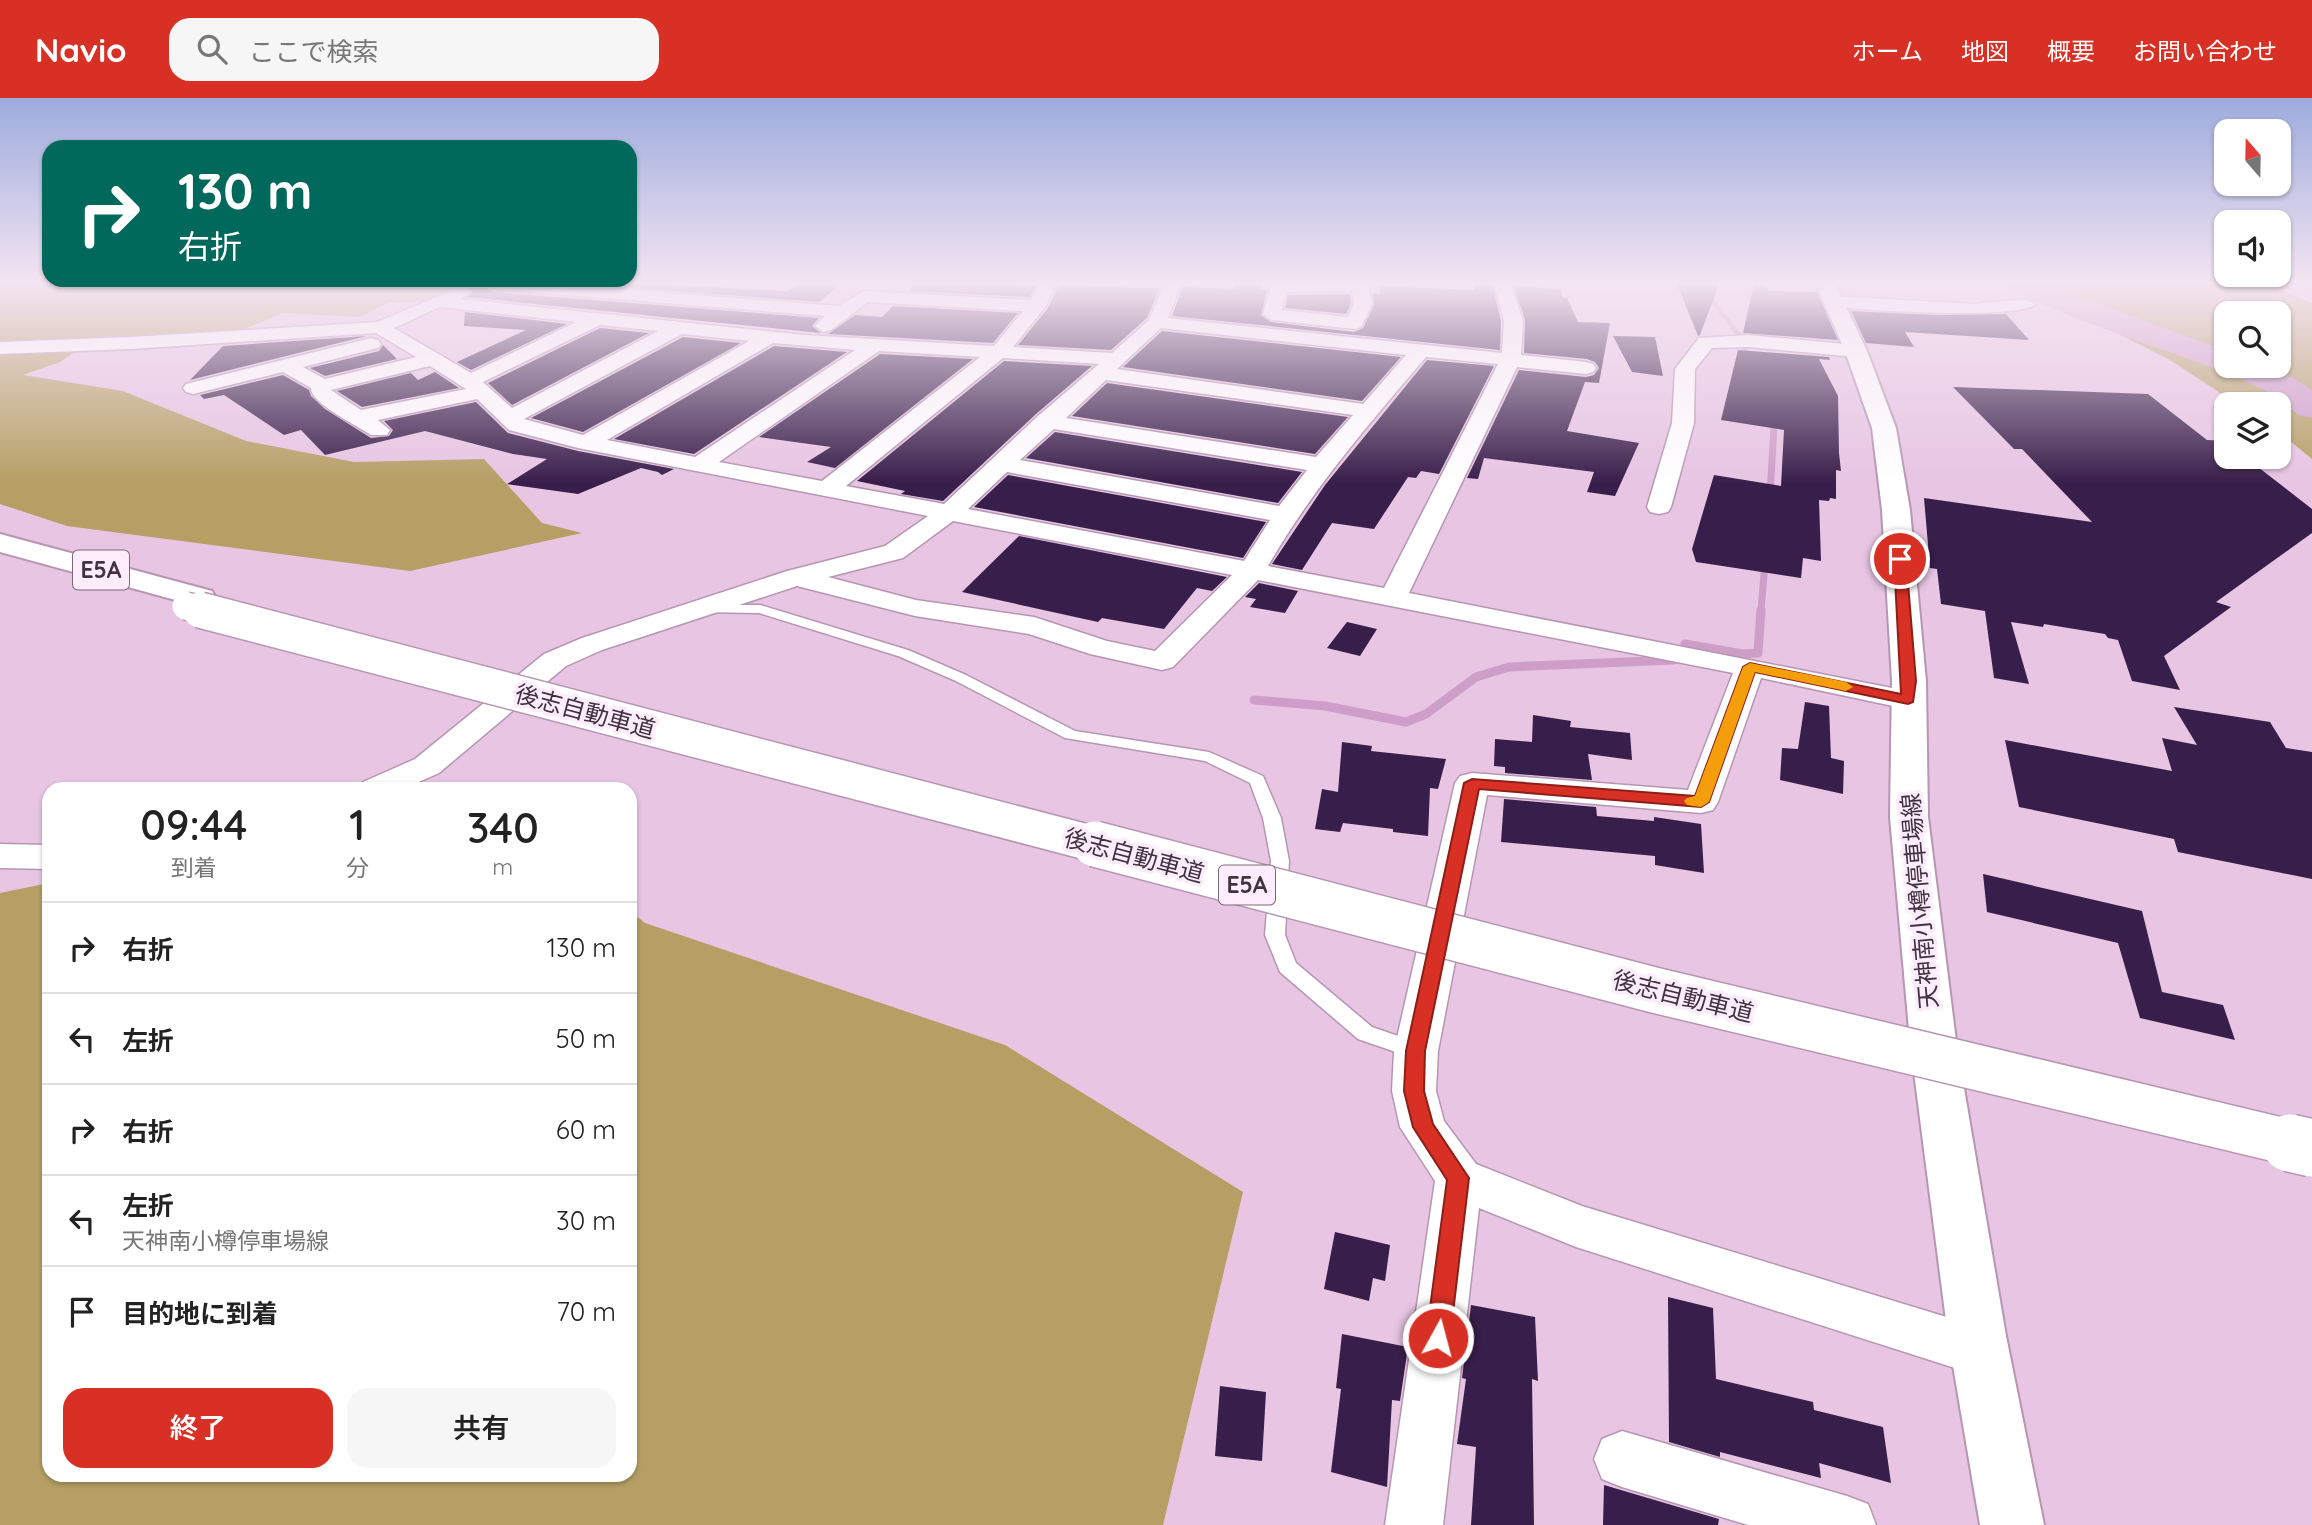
<!DOCTYPE html>
<html lang="ja">
<head>
<meta charset="utf-8">
<style>
	body { margin:0; font-family:Quicksand,"Noto Sans JP",sans-serif; background:#f6f6f6; color:#222; height:100vh; display:flex; flex-direction:column; font-size:26px; white-space:nowrap }
	* { box-sizing:border-box; margin:0 }
	p { font-size:23px; color:#767676 }
	.icon { flex:none; width:38px; height:38px; fill:none; stroke:currentColor; stroke-width:2; stroke-linecap:round; stroke-linejoin:round }
	.map { position:relative; flex:1; overflow:hidden }
	.details { position:absolute; left:42px; top:684px; width:595px; height:700px; display:flex; flex-direction:column; background:#fff; border-radius:21px; box-shadow:0 2px 5px #0004 }
	.details>* { flex:none }
	.hud { position:absolute; left:42px; top:42px; width:595px; height:147px; border-radius:21px; box-shadow:0 2px 5px #0004; background:#00695c; color:#fff; overflow:hidden }
	.needle { width:46px; rotate:340deg }
	.tools { position:absolute; left:2214px; top:21px; display:grid; gap:14px }
	.tools a { display:grid; place-items:center; width:77px; height:77px; border-radius:14px; background:#fff; box-shadow:0 2px 5px #0004; font-size:35px }
	.pin { position:absolute; display:grid; place-items:center; width:60px; height:60px; color:#fff; margin:-30px; border:4px solid #fff; border-radius:50%; box-shadow:0 2px 7px #0007 }
	.me { position:absolute; width:77px; margin:-38px; rotate:7deg; stroke-linejoin:round; filter:drop-shadow(0 0 5px #0008) }
	.turn { display:flex; align-items:center; gap:24px; height:147px; padding:0 21px; font-size:32px }
	.turn .icon { width:91px; height:91px; stroke-width:2.5 }
	.turn b { display:block; font-size:49px; line-height:60px }
	.eta { display:flex; justify-content:space-evenly; align-items:center; height:119px; text-align:center }
	.eta b { font-size:42px; font-weight:600; line-height:49px }
	.action { display:flex; gap:14px; margin-top:auto; padding:14px 21px }
	.action a { flex:1; height:80px; border-radius:21px; background:#d93025; color:#fff; font-size:28px; font-weight:600; line-height:80px; text-align:center }
	.action a+a { background:#f6f6f6; color:#222 }
	ul { padding:0; list-style:none }
	li { display:flex; align-items:center; gap:21px; height:91px; padding:0 21px; border-top:2px solid #e0e0e0 }
	li div { flex:1 }
	li b { display:block; font-size:26px }
	li em { font-style:normal }
	header { display:flex; align-items:center; gap:42px; box-sizing:border-box; height:98px; padding:0 35px; background:#d93025; color:#fff }
	header strong { font-size:33px }
	nav { display:flex; gap:38px; margin-inline-start:auto; font-size:24px }
	.search { width:490px; height:63px; background:#f6f6f6; display:flex; align-items:center; gap:18px; box-sizing:border-box; padding:0 24px; border-radius:21px; color:#767676; font-size:26px }
	.map>svg:first-child { display:block }
	.forest { fill:#b59f65; fill-rule:evenodd }
	.lines { fill:none; stroke-linecap:round; stroke-linejoin:round }
	.stream-far2 { stroke:#ce9ec9; stroke-width:5 }
	.stream-far1 { stroke:#ce9ec9; stroke-width:7 }
	.stream { stroke:#ce9ec9; stroke-width:9 }
	.river { fill:#ce9ec9; fill-rule:evenodd }
	.building { fill:#381e4a }
	.service-casing { stroke:#b696b2; stroke-width:3 }
	.minor-casing { stroke:#b696b2; stroke-width:3 }
	.secondary-casing { stroke:#b696b2; stroke-width:4 }
	.motorway-casing { stroke:#b696b2; stroke-width:4 }
	.service { fill:#fff; fill-rule:evenodd }
	.minor { fill:#fff; fill-rule:evenodd }
	.secondary { fill:#fff; fill-rule:evenodd }
	.motorway { fill:#fff; fill-rule:evenodd }
	.motorway-bridge-far3-casing { stroke:#b696b2; stroke-width:30; stroke-linecap:butt }
	.motorway-bridge-far2-casing { stroke:#b696b2; stroke-width:38; stroke-linecap:butt }
	.motorway-bridge-far1-casing { stroke:#b696b2; stroke-width:48; stroke-linecap:butt }
	.motorway-bridge-casing { stroke:#b696b2; stroke-width:60; stroke-linecap:butt }
	.motorway-bridge-far3 { stroke:#fff; stroke-width:27 }
	.motorway-bridge-far2 { stroke:#fff; stroke-width:35 }
	.motorway-bridge-far1 { stroke:#fff; stroke-width:45 }
	.motorway-bridge { stroke:#fff; stroke-width:57 }
	.route { fill:#d93025; stroke:#8d1f18; stroke-width:2 }
	.slow { fill:#f59e0b }
	.labels { text-anchor:middle; stroke-width:7; stroke-linejoin:round; paint-order:stroke }
	.shield { fill:#fdecfb; stroke:#796a77; stroke-width:2 }
	.shield-label { font-size:23px; font-weight:bold; fill:#40333f }
	.street-label { font-size:24px; fill:#40333f; stroke:#fdecfb }
</style>
</head>
<body>
<header>
<strong>Navio</strong>
<div class="search"><svg class="icon" aria-label="search" viewBox="0 0 24 24"><circle cx="10" cy="10" r="6"/><path d="M15 15l6 6"/></svg>ここで検索</div>
<nav><a>ホーム</a><a>地図</a><a>概要</a><a>お問い合わせ</a></nav>
</header>
<div class="map">
<svg width="2312" height="1427" viewBox="0 0 2312 1427">
	<rect width="100%" height="100%" fill="#e7c5e3"/>
	<g class="forest">
		<path d="M0 186H463L431 203 388 205 360 219 283 215 239 233 92 242 60 264 23 277 123 293 246 343 354 364 484 361 542 425 582 435 410 473 67 428 0 406Z"/>
		<path d="M2020 186H2267L2312 205V361L2279 334 2278 306H2237L2170 262ZM2226 215H2278V268H2226Z"/>
		<path d="M49 785V1377H630V813L645 825 1005 947 1243 1094 1163 1427H0V795Z"/>
	</g>
	<g class="lines">
		<g class="stream-far2">
			<path d="M1699 186 1739 237 1749 264"/>
			<path d="M1774 330 1775 318"/>
		</g>
		<g class="stream-far1">
			<path d="M1770 397 1774 328"/>
			<path d="M1761 513 1765 464"/>
		</g>
		<g class="stream">
			<path d="M1685 546 1743 556 1758 555 1761 512"/>
			<path d="M1254 602 1325 608 1406 624 1426 616 1476 579 1509 569 1674 562"/>
		</g>
		<path class="river" d="M2006 186H2045L2226 253V268C2267 268 2277 269 2312 292V320L2299 317 2270 295 2225 274 2077 221 2010 192Z"/>
	</g>
	<g class="building">
		<path d="M466 186H482L493 194 819 220 812 228 821 235 467 199 472 193 466 189Z"/>
		<path d="M581 186H655L788 193 801 186H841L819 204Z"/>
		<path d="M915 186H993L1036 188 1030 199 909 193Z"/>
		<path d="M1235 186H1263L1261 192H1267L1261 217 1271 224 1354 234 1363 230 1374 207 1373 195 1380 196 1379 188 1474 192V186H1492L1501 223 1500 252 1172 218 1183 189 1233 191Z"/>
		<path d="M1677 186H1719L1700 237 1698 238Z"/>
		<path d="M1754 186H1763L1769 193 1817 194 1838 242 1743 235Z"/>
		<path d="M1064 187 1135 190H1160L1147 220 1111 252 1018 247 1048 210 1058 189Z"/>
		<path d="M1514 188 1561 191 1563 200H1567L1578 224 1610 225 1599 285 1585 284 1567 333 1639 345 1615 398 1587 394 1594 374 1492 361 1484 360 1478 381 1467 380 1519 272 1586 279 1594 277 1599 270 1595 264 1587 261 1524 255 1525 222Z"/>
		<path d="M1350 196 1351 206 1346 216 1285 210 1288 197Z"/>
		<path d="M893 208 1018 215 993 245 828 236 855 217 882 219Z"/>
		<path d="M1851 213 1936 217 2006 216 2029 242 1905 234 1914 249 1866 245Z"/>
		<path d="M465 214 567 226 471 272 457 264 526 232 464 228Z"/>
		<path d="M600 230 649 235 512 307 488 285Z"/>
		<path d="M1162 233 1401 259 1362 303 1123 269Z"/>
		<path d="M367 238 190 282 223 248Z"/>
		<path d="M1613 238 1655 239 1663 278 1632 274Z"/>
		<path d="M683 239 741 245 583 334 531 320Z"/>
		<path d="M383 247 397 261 325 278 310 270 379 253Z"/>
		<path d="M774 248 847 254 694 356 614 341Z"/>
		<path d="M1738 252 1829 259 1830 262 1819 261 1838 298 1839 355 1841 373 1836 372V401L1830 400 1829 403 1819 402 1821 463 1803 460 1801 480 1696 464 1692 451 1714 377 1781 388 1784 332 1721 322Z"/>
		<path d="M880 256 973 261 835 370 807 364 831 349 759 339Z"/>
		<path d="M1427 262 1494 268 1439 376 1421 373 1416 380 1408 379 1374 431 1332 425 1302 472 1272 466 1325 387Z"/>
		<path d="M1004 263 1092 268 1036 316 943 403 901 396 905 393 857 383Z"/>
		<path d="M435 274 459 290 362 309 337 293 411 275 418 282Z"/>
		<path d="M283 277 309 292 311 298 325 311 371 340 389 338 393 332 384 323 476 304 508 335 578 353 674 371 662 377 658 374 641 370 578 396 507 386 547 361 513 356 425 333 325 357 301 332 284 337 224 297 204 301 200 297Z"/>
		<path d="M1107 285 1348 319 1315 356 1072 318Z"/>
		<path d="M1953 289 2148 296 2207 342 2226 343V359H2245L2312 411V435L2216 504 2231 509 2164 558 2180 592 2132 583 2118 542 2108 540 2105 536 2044 526 2043 529 2011 524 2029 586 1994 580 1985 513 1941 506 1937 471 1930 470 1924 400 2092 424 2022 351H2014Z"/>
		<path d="M1055 334 1302 374 1278 405 1026 360Z"/>
		<path d="M1008 377 1266 424 1243 460 974 409Z"/>
		<path d="M1019 438 1227 479 1212 493 1197 490 1164 531 1102 520 1098 524 962 494Z"/>
		<path d="M1259 485 1298 493 1285 515 1250 509 1256 501 1245 499Z"/>
		<path d="M1347 524 1377 531 1360 558 1327 550Z"/>
		<path d="M1805 604 1829 608 1831 660 1844 663 1843 696 1780 682 1782 650 1798 651Z"/>
		<path d="M2174 609 2270 624 2286 650 2312 654V781L2178 754 2174 741 2019 709 2005 642 2172 673 2162 640 2197 647Z"/>
		<path d="M1533 617 1571 623 1570 629 1630 635 1632 662 1588 656 1592 682 1505 675V669L1494 668 1495 641 1532 644Z"/>
		<path d="M1342 644 1372 648 1371 653 1446 661 1438 691 1430 690 1428 738 1393 734V731L1343 725 1340 734 1315 731 1322 691 1338 694Z"/>
		<path d="M1504 701 1596 709 1597 718 1654 723V719L1701 726 1704 775 1655 767V758L1501 744Z"/>
		<path d="M1983 776 2142 813 2162 894 2223 907 2235 942 2140 920 2118 845 1987 814Z"/>
		<path d="M1335 1134 1390 1147 1385 1183 1373 1180 1369 1203 1324 1191Z"/>
		<path d="M1668 1199 1713 1210 1716 1281 1813 1304 1814 1312 1883 1329 1891 1385 1819 1365 1821 1380 1720 1354V1359L1669 1344Z"/>
		<path d="M1471 1207 1535 1219 1538 1283 1532 1281 1534 1427H1471L1476 1349 1457 1346 1466 1281 1462 1280Z"/>
		<path d="M1342 1236 1408 1249 1400 1303 1392 1302 1387 1389 1331 1374 1341 1291 1336 1290Z"/>
		<path d="M1220 1288 1266 1294 1262 1363 1215 1358Z"/>
		<path d="M1604 1387 1719 1421 1718 1427H1603Z"/>
	</g>
	<g class="lines">
		<g class="service-casing">
			<path id="service" d="M705 507H760L908 552 966 577 1075 633 1209 654 1263 678 1281 720 1289 763 1285 837 1296 865 1372 929 1424 947 1427 953 1424 959 1416 961 1358 941 1280 874 1265 837 1271 763 1263 720 1250 685 1205 663 1065 640 956 583 898 558 759 515 700 514 698 511Z"/>
		</g>
		<g class="minor-casing">
			<g id="minor">
				<path d="M484 186H553L839 208 864 193 1031 202 1040 186H1056L1046 208 1013 249 1112 255 1149 222 1165 186H1181L1168 220 1502 255 1504 223 1494 186H1511L1523 223 1521 257 1586 264 1593 266 1596 270 1593 274 1586 276 1517 269 1409 495 1907 593 1918 595 1923 602 1918 609 1907 611 1761 580 1718 704 1713 712 1701 715 1487 697 1438 953 1436 993 1444 1023 1476 1066 1582 1108 1999 1235 2007 1253 1999 1271 1980 1278 1576 1149 1479 1110 1443 1427H1385L1435 1083 1400 1029 1392 993 1394 953 1455 685 1460 678 1472 675 1688 692 1733 575 1258 482 1173 569 1162 572 1090 556 1029 536 915 518 797 488 602 552 566 568 439 675 403 691H358L363 684 415 661 544 556 582 540 787 473 885 448 928 418 578 350 509 332 477 301 378 322 390 332 387 337H371C358 328 310 305 311 290L283 274 193 296 186 294 183 290 186 286 371 240 378 242 381 246 378 250 303 269 325 281 416 259 376 235 131 251 0 256V244L131 239 377 224 461 189 470 194 460 201 804 237 994 248 1023 213 868 204 831 232 824 234 815 228 825 218 493 191ZM440 209 576 224 471 275 394 230ZM600 227 658 233 512 310 483 284ZM1161 230 1406 257 1363 306 1117 271ZM682 236 749 243 583 337 524 321ZM773 245 855 252 695 359 607 342ZM879 253 980 259 822 383 719 364ZM1426 259 1498 266 1384 490 1268 468C1313 390 1368 327 1426 259ZM1003 260 1099 266 1038 318 944 406 846 388ZM430 268 466 291 361 312 331 292ZM1106 282 1353 317 1316 359 1066 320ZM1054 331 1307 372 1279 408 1020 362ZM1007 374 1270 422 1244 463 968 411ZM953 423 1232 477 1155 553 1107 543 1034 519 916 502 828 479 903 460Z"/>
				<path d="M1272 186H1368L1372 206 1361 229 1354 231 1272 222 1263 216ZM1352 193 1354 206 1348 219 1282 212 1286 194Z"/>
				<path d="M2300 186H2312V192Z"/>
				<path d="M1834 198 1974 206 2026 201 2035 206C2021 222 1854 213 1828 207L1825 203 1828 199Z"/>
				<path d="M1748 237 1856 247 1866 253 1856 259 1748 249 1712 250 1695 271 1694 325 1671 409 1668 414 1659 416 1650 414 1647 409 1672 325 1675 271 1699 240Z"/>
				<path d="M0 746 49 747V771L0 770Z"/>
				<path d="M1622 1333 1847 1398 1868 1406 1876 1427H1748L1622 1389 1602 1381 1594 1361 1602 1341Z"/>
			</g>
		</g>
		<g class="secondary-casing">
			<path id="secondary" d="M1816 186H1835L1867 253 1896 330 1910 412 1926 583 1928 719 1956 943 2006 1238 2044 1427H1980L1948 1238 1910 943 1890 719 1892 583 1882 412 1872 330 1845 253Z"/>
		</g>
		<g class="motorway-casing">
			<path id="motorway" d="M0 436 212 493 216 500 212 507 201 509 0 454Z"/>
		</g>
		<use href="#service" class="service"/>
		<use href="#minor" class="minor"/>
		<use href="#secondary" class="secondary"/>
		<use href="#motorway" class="motorway"/>
		<g class="motorway-bridge-far3-casing">
			<path id="motorway-bridge-far3" d="M186 508 207 513"/>
		</g>
		<g class="motorway-bridge-far2-casing">
			<path id="motorway-bridge-far2" d="M200 512 1102 748"/>
		</g>
		<g class="motorway-bridge-far1-casing">
			<path id="motorway-bridge-far1" d="M1095 746 1654 892 2297 1046"/>
		</g>
		<g class="motorway-bridge-casing">
			<path id="motorway-bridge" d="M2290 1045 2312 1050"/>
		</g>
		<use href="#motorway-bridge-far3" class="motorway-bridge-far3"/>
		<use href="#motorway-bridge-far2" class="motorway-bridge-far2"/>
		<use href="#motorway-bridge-far1" class="motorway-bridge-far1"/>
		<use href="#motorway-bridge" class="motorway-bridge"/>
	</g>
	<linearGradient id="sky" x2="0" y2="1"><stop stop-color="#9dabdc"/><stop offset="0.48" stop-color="#f4e5f2"/><stop offset="1" stop-color="#f4e5f2" stop-opacity="0"/></linearGradient>
	<rect width="2312" height="385" fill="url(#sky)"/>
	<path class="route" d="M1900 458 1906 461 1916 583 1913 604 1908 606 1755 574 1709 704 1701 709 1479 691 1425 953 1424 993 1433 1026 1469 1080 1450 1240 1446 1248 1438 1252 1429 1248 1426 1240 1447 1082 1413 1029 1404 993 1406 953 1464 685 1472 681 1695 698 1743 569 1750 565 1901 596 1894 461Z"/>
	<path class="slow" d="M1750 565 1846 584 1853 589 1846 593 1755 574 1709 704 1701 709 1687 707 1684 703 1687 700 1695 698 1743 569Z"/>
	<g class="labels">
		<g class="shield">
			<rect x="73" y="452.5" width="56" height="39" rx="5"/>
			<rect x="1219" y="767.5" width="56" height="39" rx="5"/>
		</g>
		<g class="shield-label">
			<text x="101" y="480">E5A</text>
			<text x="1247" y="795">E5A</text>
		</g>
		<g class="street-label">
			<text transform="translate(585 614) rotate(15)" y="8">後志自動車道</text>
			<text transform="translate(1134 758) rotate(15)" y="8">後志自動車道</text>
			<text transform="translate(1920 803) rotate(-95)" y="8">天神南小樽停車場線</text>
			<text transform="translate(1683 899) rotate(14)" y="8">後志自動車道</text>
		</g>
	</g>
</svg>
<div class="tools">
<a><svg class="needle" viewBox="-14 -14 28 28"><path d="M0-13l5 13h-10z" fill="#e53935"/><path d="M0 13l5-13h-10z" fill="#767676"/></svg></a>
<a><svg class="icon" aria-label="sound" viewBox="0 0 24 24"><path d="M4 9h4l5-4v14l-5-4H4zM17 9q2 3 0 6"/></svg></a>
<a><svg class="icon" aria-label="search" viewBox="0 0 24 24"><circle cx="10" cy="10" r="6"/><path d="M15 15l6 6"/></svg></a>
<a><svg class="icon" aria-label="layers" viewBox="0 0 24 24"><path d="M12 4l9 5-9 5-9-5zM3 14l9 5 9-5"/></svg></a>
</div>
<div class="pin" style="left:1900px;top:461px;background:#d93025"><svg class="icon" aria-label="arrive" viewBox="0 0 24 24"><path d="M6 21V4h12l-3 4 3 4H6"/></svg></div>
<svg class="me" style="left:1438px;top:1240px" viewBox="-20 -20 40 40"><circle r="17" fill="#d93025" stroke="#fff" stroke-width="3"/><path d="M0-11L8 9 0 5-8 9z" fill="#fff"/></svg>
<div class="hud">
<div class="turn"><svg class="icon" aria-label="right" viewBox="0 0 24 24"><path d="M7 20v-9h11M14 6l5 5-5 5"/></svg><div><b>130 m</b>右折</div></div>
</div>
<section class="details">
<div class="eta">
<div><b>09:44</b><p>到着</p></div>
<div><b>1</b><p>分</p></div>
<div><b>340</b><p>m</p></div>
</div>
<ul>
<li><svg class="icon" aria-label="right" viewBox="0 0 24 24"><path d="M7 20v-9h11M14 6l5 5-5 5"/></svg><div><b>右折</b></div><em>130 m</em></li>
<li><svg class="icon" aria-label="left" viewBox="0 0 24 24"><path d="M17 20v-9H6M10 6l-5 5 5 5"/></svg><div><b>左折</b></div><em>50 m</em></li>
<li><svg class="icon" aria-label="right" viewBox="0 0 24 24"><path d="M7 20v-9h11M14 6l5 5-5 5"/></svg><div><b>右折</b></div><em>60 m</em></li>
<li><svg class="icon" aria-label="left" viewBox="0 0 24 24"><path d="M17 20v-9H6M10 6l-5 5 5 5"/></svg><div><b>左折</b><p>天神南小樽停車場線</p></div><em>30 m</em></li>
<li><svg class="icon" aria-label="arrive" viewBox="0 0 24 24"><path d="M6 21V4h12l-3 4 3 4H6"/></svg><div><b>目的地に到着</b></div><em>70 m</em></li>
</ul>
<div class="action"><a>終了</a><a>共有</a></div>
</section>
</div>
</body>
</html>
